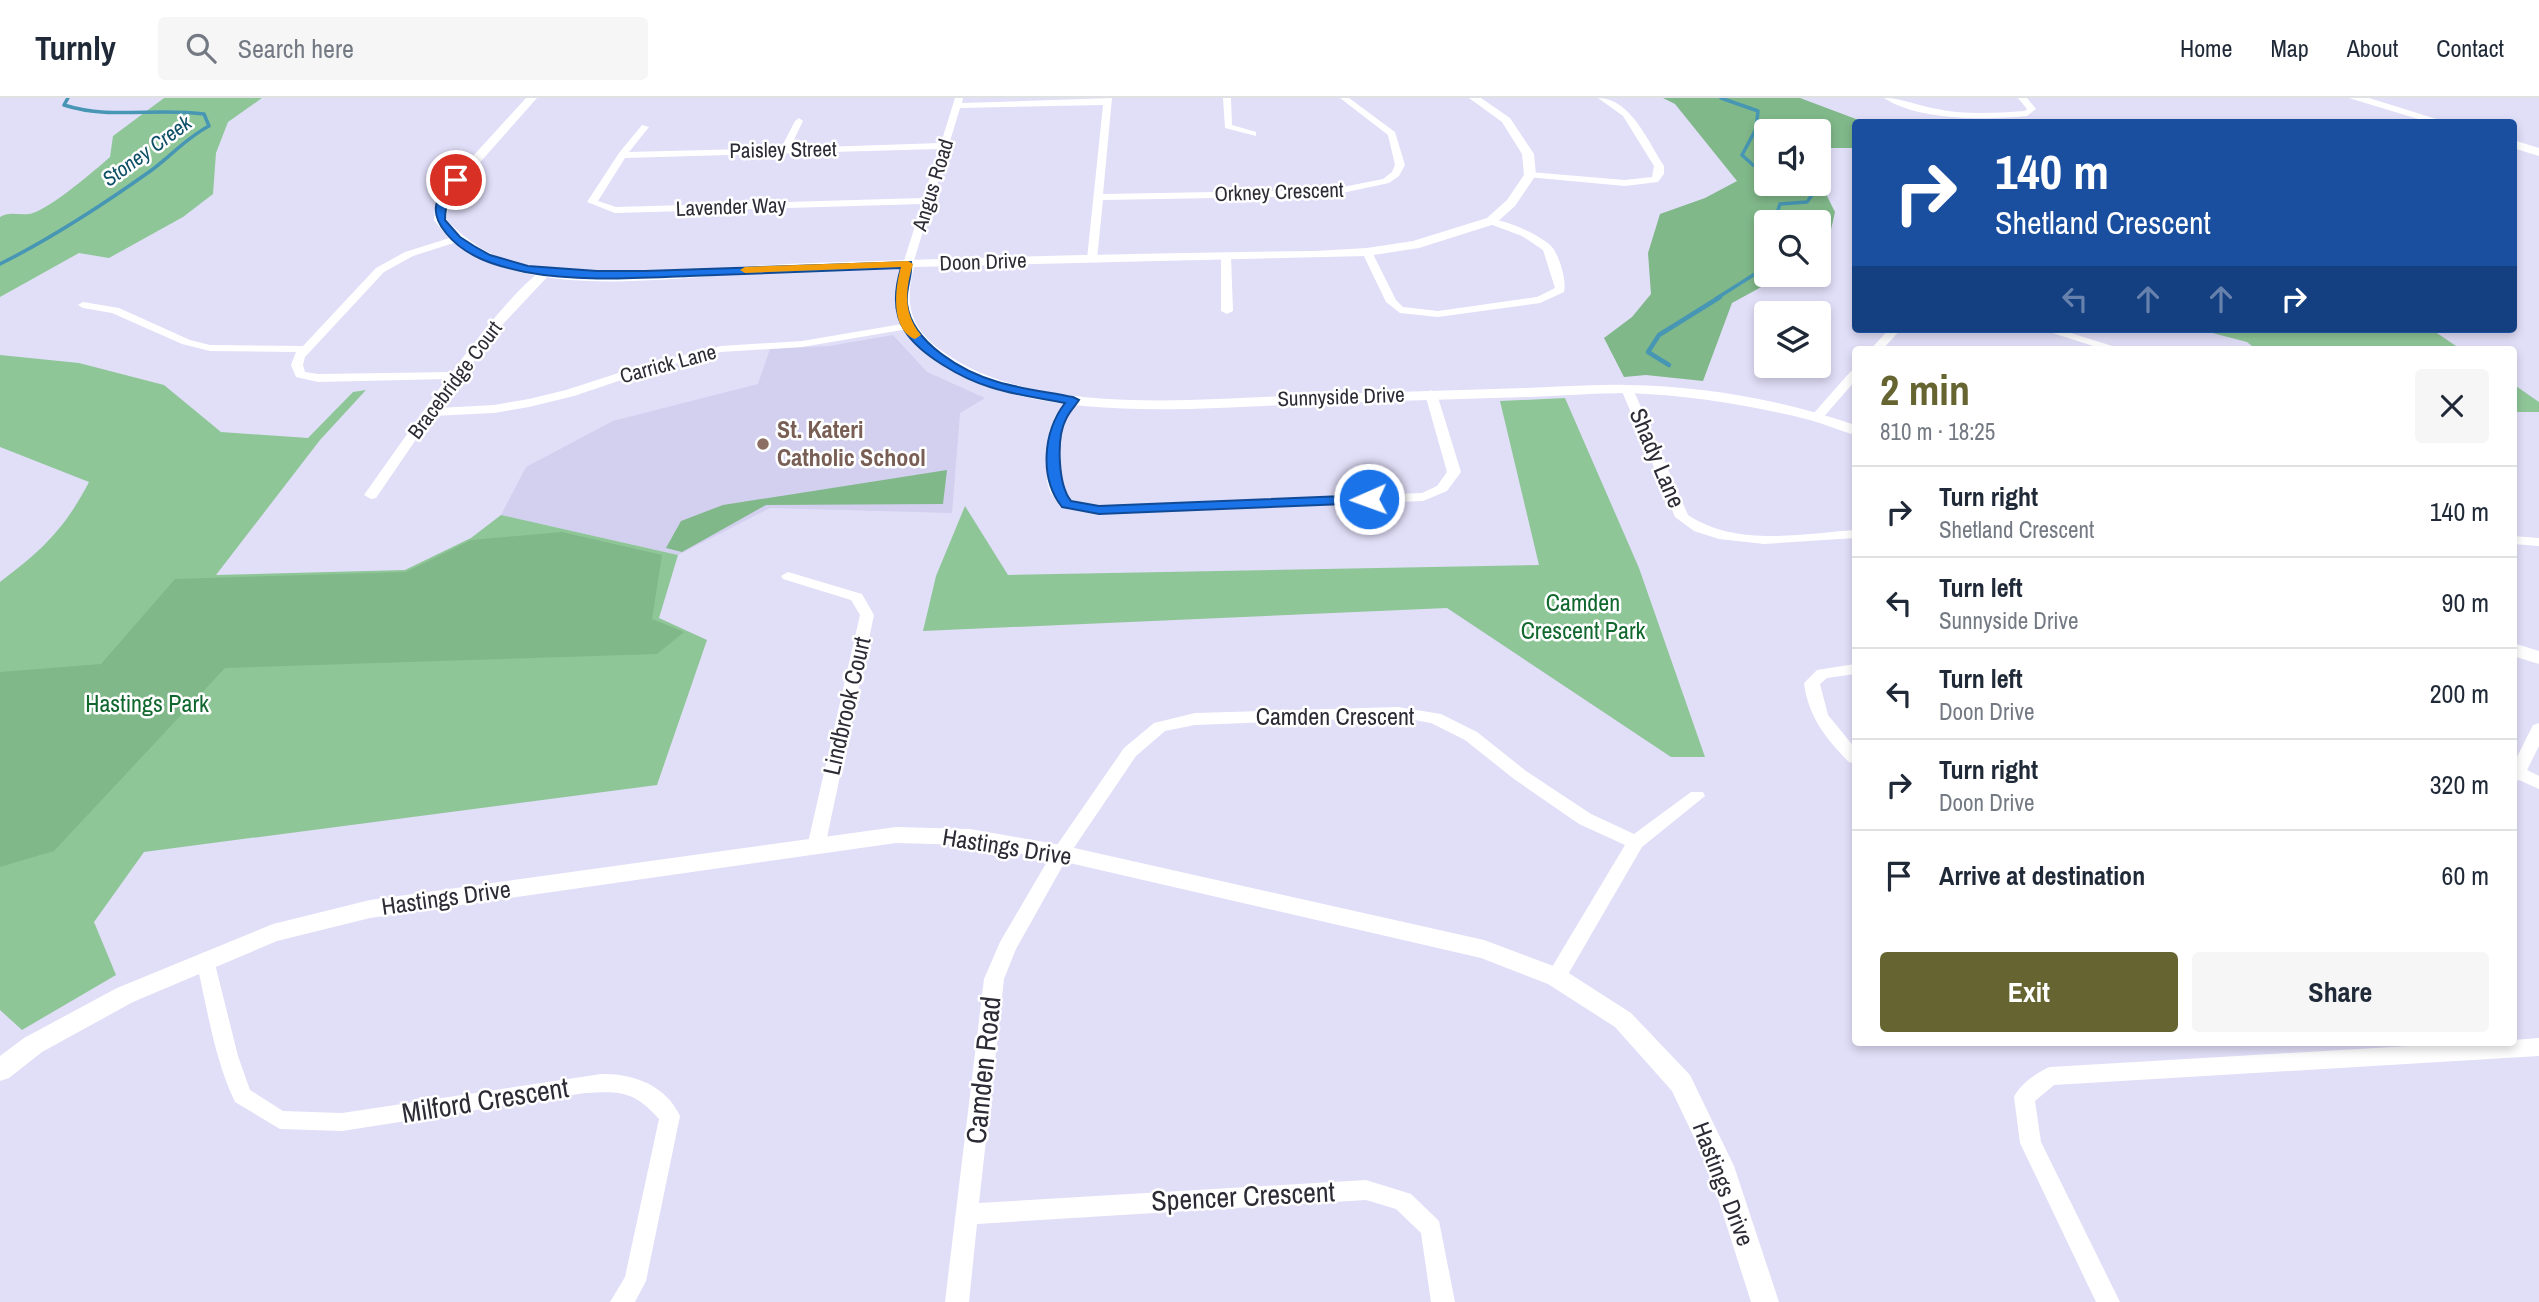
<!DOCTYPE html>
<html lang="en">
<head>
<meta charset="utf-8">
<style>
	body { margin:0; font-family:"Archivo Narrow",sans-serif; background:#f6f6f7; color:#1f2937; height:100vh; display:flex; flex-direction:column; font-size:26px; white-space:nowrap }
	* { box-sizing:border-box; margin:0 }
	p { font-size:23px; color:#747a83 }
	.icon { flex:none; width:38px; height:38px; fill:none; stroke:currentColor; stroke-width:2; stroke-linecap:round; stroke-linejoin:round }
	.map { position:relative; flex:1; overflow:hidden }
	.drawer { position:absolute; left:1852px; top:248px; width:665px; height:700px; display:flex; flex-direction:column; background:#fff; border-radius:7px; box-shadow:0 4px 10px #0003 }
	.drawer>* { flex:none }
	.guide { position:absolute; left:1852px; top:21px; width:665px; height:214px; border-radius:7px; box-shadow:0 4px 10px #0003; background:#1a4fa0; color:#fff; overflow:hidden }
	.buttons { position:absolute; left:1754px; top:21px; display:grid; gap:14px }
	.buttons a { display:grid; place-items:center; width:77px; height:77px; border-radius:7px; background:#fff; box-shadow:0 4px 10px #0003; font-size:35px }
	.pin { position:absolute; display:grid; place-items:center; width:60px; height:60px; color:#fff; margin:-30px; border:4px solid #fff; border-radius:50%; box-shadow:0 2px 7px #0007 }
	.me { position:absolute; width:77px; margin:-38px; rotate:268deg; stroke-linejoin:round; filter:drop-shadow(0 0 5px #0008) }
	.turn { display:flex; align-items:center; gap:24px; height:147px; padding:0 28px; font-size:32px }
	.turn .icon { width:91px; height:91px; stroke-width:2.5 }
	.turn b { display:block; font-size:49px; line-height:60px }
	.lanes { display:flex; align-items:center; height:66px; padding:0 28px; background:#0003; justify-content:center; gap:35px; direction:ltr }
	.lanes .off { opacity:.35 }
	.round { display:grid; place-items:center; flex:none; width:74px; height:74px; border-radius:7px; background:#f6f6f7 }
	.summary { display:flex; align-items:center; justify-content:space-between; height:119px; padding:0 28px }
	h1 { font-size:42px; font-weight:800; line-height:52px; color:#666532 }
	.action { display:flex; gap:14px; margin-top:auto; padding:14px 28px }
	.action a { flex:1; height:80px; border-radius:7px; background:#666532; color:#fff; font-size:28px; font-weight:800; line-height:80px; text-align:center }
	.action a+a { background:#f6f6f7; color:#1f2937 }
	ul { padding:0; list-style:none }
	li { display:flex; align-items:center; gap:21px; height:91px; padding:0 28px; border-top:2px solid #e0e1e3 }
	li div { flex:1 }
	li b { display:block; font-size:26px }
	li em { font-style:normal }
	header { display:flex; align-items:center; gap:42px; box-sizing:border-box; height:98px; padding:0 35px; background:#fff; border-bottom:2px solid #e0e1e3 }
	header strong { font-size:33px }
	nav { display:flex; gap:38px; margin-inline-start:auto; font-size:24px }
	.search { width:490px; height:63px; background:#f6f6f7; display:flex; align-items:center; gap:18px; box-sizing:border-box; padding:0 24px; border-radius:7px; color:#747a83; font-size:26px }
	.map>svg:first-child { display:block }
	.built { fill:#d2cfef }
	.green { fill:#8fc698 }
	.forest { fill:#80b889 }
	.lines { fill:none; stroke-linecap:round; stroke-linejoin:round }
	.stream-far1 { stroke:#4796b4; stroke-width:3.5 }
	.stream { stroke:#4796b4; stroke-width:4.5 }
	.minor { fill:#fff; fill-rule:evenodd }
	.tertiary { fill:#fff; fill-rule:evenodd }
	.secondary { fill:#fff; fill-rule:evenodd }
	.route { fill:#1a73e8; stroke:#114b97; stroke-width:2 }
	.slow { fill:#f59e0b }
	.education-dot { fill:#8d6e63; stroke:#fff; stroke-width:2.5 }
	.labels { text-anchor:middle; stroke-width:5; stroke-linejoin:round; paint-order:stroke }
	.far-street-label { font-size:21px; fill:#2d2c36; stroke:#fff }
	.far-water-label { font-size:21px; font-style:italic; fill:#0e5066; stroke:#fff }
	.education-label { font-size:24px; font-weight:bold; fill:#785e54; stroke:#fff; text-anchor:start }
	.street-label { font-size:24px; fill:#2d2c36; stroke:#fff }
	.park-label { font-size:24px; fill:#11682e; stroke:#fff }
	.near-street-label { font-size:28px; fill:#2d2c36; stroke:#fff }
</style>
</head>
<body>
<header>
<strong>Turnly</strong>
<div class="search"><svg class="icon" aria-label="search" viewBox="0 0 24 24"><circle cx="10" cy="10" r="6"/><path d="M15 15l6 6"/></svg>Search here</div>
<nav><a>Home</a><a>Map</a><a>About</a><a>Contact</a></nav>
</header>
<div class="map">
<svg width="2539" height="1204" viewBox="0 0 2539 1204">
	<rect width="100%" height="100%" fill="#e1def8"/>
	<path class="built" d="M893 237 927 274 985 300 960 315 952 415 770 410 678 457 501 417 526 369 613 323 758 286 770 251 829 248Z"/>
	<g class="green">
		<path d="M164 0H262L228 24 216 55 213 96 183 119 109 160 79 155 0 199V119C10 112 22 119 33 115 53 108 93 74 110 59L113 38Z"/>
		<path d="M2197 231H2431L2462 252H2257L2247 244Z"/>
		<path d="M0 257 79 265 164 287 221 334 308 340 353 294 366 292 320 342 216 477 405 472 471 440 501 417 678 457 659 520 707 542 657 687 144 754 94 824 116 877 22 932 0 912V484C42 452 64 432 89 384L0 349Z"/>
		<path d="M2513 286 2539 304V314H2513Z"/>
		<path d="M1565 300 1639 470 1705 659H1671L1447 510 923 533 936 478 965 408 1008 477 1539 467 1500 303Z"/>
	</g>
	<g class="forest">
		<path d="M1663 0H1800L1864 24H1855V50H1818V33H1766V86H1818V80L1835 114 1826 153 1818 158V124H1766V177H1783L1732 205 1703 283 1646 277 1624 279 1604 240 1632 219 1651 196 1648 155 1660 116 1705 100 1737 83 1675 6Z"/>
		<path d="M947 372 943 406 766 407 682 454 666 450 681 423 723 407Z"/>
		<path d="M562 434 662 457 652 521 684 534 657 556 225 570 54 753 0 769V574L101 566 175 481 406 474 471 442Z"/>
	</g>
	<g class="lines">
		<g class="stream-far1">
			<path d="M1721 0 1758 13 1756 31 1742 57 1753 67 1766 71"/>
			<path d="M1779 124 1776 118 1780 106 1807 104 1812 97 1797 86"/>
			<path d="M0 166C52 140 101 108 149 74 170 59 186 40 209 28L204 16C157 9 110 22 64 7L68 0"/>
			<path d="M1717 200 1766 169"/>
		</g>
		<path class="stream" d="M1669 267 1648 254 1659 237 1720 199"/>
		<g class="minor">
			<path d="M955 0H963L962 5 1112 0 1103 96 1328 92 1383 81 1392 74 1395 67 1388 37 1340 0H1349L1395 34 1405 67 1399 78 1389 85 1328 98 1103 102 1097 161 1092 164 1087 161 1103 7 960 10 913 166 908 169 903 166 922 106 615 115 587 104 619 55 642 27 649 29 629 54 781 50 795 23 799 20 803 23 790 50 941 45ZM939 51 923 100 616 109 598 103 625 60Z"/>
			<path d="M1223 0H1231L1232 27 1256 34V38L1225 30Z"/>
			<path d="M1598 0C1631 0 1648 44 1664 68V76L1658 84 1625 88 1527 79 1525 77 1530 74 1625 82 1652 79 1654 68 1623 18Z"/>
			<path d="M1884 0C1902 0 1919 8 1937 11 1966 17 1995 15 2025 13L2027 11 2018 0H2027L2036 11 2027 18C1986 22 1919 23 1884 0Z"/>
			<path d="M1487 121C1503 120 1538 136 1550 147 1559 155 1567 183 1564 194L1540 205 1438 219 1400 215 1386 204 1362 154 1363 152H1371L1396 202 1403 209 1438 213 1537 199 1555 190 1543 152 1522 138 1487 125Z"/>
			<path d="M456 138 461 141 460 143 413 158 384 174 305 259 303 267 305 274 318 276 452 274C470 250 522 181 547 170L552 173 551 175 502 227 438 310 494 307 529 301 566 292 640 268 721 248 802 243 908 225 914 228 908 231 802 249 721 254 648 273 574 298 529 309 494 315 432 318 376 400 371 401 364 397 446 281 318 284 296 279 291 267 296 254 210 253 182 246 112 215 83 210 78 207 83 204 119 210 190 242 210 247 303 248 376 170 405 154Z"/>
			<path d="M1226 155 1231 158 1233 213 1227 216 1221 213V158Z"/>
			<path d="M1889 231H1901L1882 252H1870Z"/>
			<path d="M2040 231H2058L2125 252H2106Z"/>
			<path d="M1855 272V283L1821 322H1813V316L1851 273Z"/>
			<path d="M1627 287 1633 291 1688 417C1737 449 1799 436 1855 432V440L1764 446 1719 441 1694 433 1675 419 1621 291Z"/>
			<path d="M1431 292 1437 296 1461 374 1447 393 1423 403 1099 416 1062 409 1050 394 1047 383 1049 334 1054 320 1069 299 1073 298 1079 302C1073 311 1066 319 1063 330 1058 345 1057 395 1072 403 1079 407 1091 407 1099 408L1422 395 1437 388 1447 374 1425 296Z"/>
			<path d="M2513 438 2539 440V448L2513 446Z"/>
			<path d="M788 474 862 496 874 517 825 749 822 754H810L807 749 860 517 851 502 783 481 781 478Z"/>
			<path d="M1855 566V576L1827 580 1820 586 1828 617 1855 650V666L1849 664C1826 641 1808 618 1804 585L1817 572Z"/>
			<path d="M1398 609 1441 616 1477 634 1526 673 1591 716 1634 736 1691 694H1703L1705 698 1642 749 1563 885 1556 887 1549 885 1546 879 1625 747 1579 726 1514 681 1465 642 1431 625 1398 619 1195 627 1165 633 1136 658 1067 760 1016 851 1004 881 979 1105 1366 1082 1411 1096 1439 1123 1455 1204H1431L1421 1135 1396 1111 1366 1102 977 1126 969 1204H945L984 881 1000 844 1055 750 1124 650 1154 625 1195 615Z"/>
			<path d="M2539 625V648L2527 672 2539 678V691L2519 682 2513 684V667L2533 627Z"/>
			<path d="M205 854 212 857 214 862 238 958 250 992 283 1013 342 1015 601 976C632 975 666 987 680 1018L646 1183 635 1204H610L625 1179 659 1021C634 993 621 993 585 995L342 1033 280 1031 235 1004C214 960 207 909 196 862L198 857Z"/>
			<path d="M2539 940V958L2054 987 2035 1003 2041 1044 2120 1204H2096L2020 1045 2014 999C2019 987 2037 974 2050 969L2461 945H2513V942Z"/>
		</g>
		<g class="tertiary">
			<path d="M526 0H537L452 96 446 121C468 145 495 162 527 167 622 183 718 168 812 165 980 159 1147 155 1315 153L1367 150 1413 143 1487 120 1507 102 1524 77 1522 56 1502 24 1469 0H1481L1510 20 1534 56 1536 77 1515 108 1495 126 1419 150 1367 158 914 169C902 214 915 237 954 261 1050 321 1221 299 1332 296 1397 294 1462 292 1527 290 1560 289 1594 286 1627 287 1705 288 1782 302 1855 327V337C1840 333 1825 326 1810 322 1749 307 1690 297 1627 295 1594 295 1560 298 1527 299 1462 301 1397 303 1331 305 1218 308 1022 333 930 257 900 233 890 207 901 170 847 171 794 173 741 176 661 181 569 194 493 166 469 157 449 142 434 122L435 108 442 92Z"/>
			<path d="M2513 545 2539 553V566L2513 558Z"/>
			<path d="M896 729 970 731 1061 747 1484 842 1564 872 1631 915 1690 977 1734 1068 1779 1204H1751L1708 1069 1672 993 1615 929 1548 886 1481 860 1061 763 970 747 896 745 370 820 277 843 133 904 42 954 9 980 0 983V958L24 940 117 890 273 826 370 802Z"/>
		</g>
		<g class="secondary">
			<path d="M2349 0H2369L2446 24H2428Z"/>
			<path d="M2513 42 2539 50V58L2513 50Z"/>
		</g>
	</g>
	<path class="route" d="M452 80 461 82C451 96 445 105 445 122L460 139 474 148 490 157 528 168 597 173H645L911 164C913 177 905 191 907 206 912 245 963 274 998 284 1022 291 1048 294 1073 299L1079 302C1075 308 1069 314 1066 321 1056 340 1058 387 1071 403L1099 408 1369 397 1375 401 1369 405 1099 416 1062 409C1039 380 1043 334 1065 305 1040 300 1014 297 990 289 963 281 920 257 905 233 892 214 895 190 901 170 831 172 760 175 689 178 636 180 578 184 525 174 496 168 465 159 446 135 428 113 436 100 452 80Z"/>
	<path class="slow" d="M908 163 913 166C905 191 903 216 921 237L915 241C890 231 895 190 901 169L745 175 740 172 745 169Z"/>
	<circle class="education-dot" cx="763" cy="346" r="7"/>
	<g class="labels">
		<g class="far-street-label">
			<text transform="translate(783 52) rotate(-1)" y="7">Paisley Street</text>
			<text transform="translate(933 87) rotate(-73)" y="7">Angus Road</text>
			<text transform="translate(1279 94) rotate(-2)" y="7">Orkney Crescent</text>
			<text transform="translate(731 109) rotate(-2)" y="7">Lavender Way</text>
			<text transform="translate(983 164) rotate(-2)" y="7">Doon Drive</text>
			<text transform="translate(668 266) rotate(-15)" y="7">Carrick Lane</text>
			<text transform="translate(455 282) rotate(-53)" y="7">Bracebridge Court</text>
			<text transform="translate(1341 299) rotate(-2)" y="7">Sunnyside Drive</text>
		</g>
		<g class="far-water-label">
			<text transform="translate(147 53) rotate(-36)" y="7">Stoney Creek</text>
		</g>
		<g class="education-label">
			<text x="777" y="340">St. Kateri<tspan x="777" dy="28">Catholic School</tspan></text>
		</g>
		<g class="street-label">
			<text transform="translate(1657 360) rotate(67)" y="8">Shady Lane</text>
			<text transform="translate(847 608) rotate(-77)" y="8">Lindbrook Court</text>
			<text x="1335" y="627">Camden Crescent</text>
			<text transform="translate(1007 749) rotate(9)" y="8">Hastings Drive</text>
			<text transform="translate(446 800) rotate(-8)" y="8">Hastings Drive</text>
			<text transform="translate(1723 1086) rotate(69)" y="8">Hastings Drive</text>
		</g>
		<g class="park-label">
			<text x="1583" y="513">Camden<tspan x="1583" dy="28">Crescent Park</tspan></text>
			<text x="147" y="614">Hastings Park</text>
		</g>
		<g class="near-street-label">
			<text transform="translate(983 972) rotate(-84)" y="10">Camden Road</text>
			<text transform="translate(485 1002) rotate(-9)" y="10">Milford Crescent</text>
			<text transform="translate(1243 1098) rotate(-3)" y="10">Spencer Crescent</text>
		</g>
	</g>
</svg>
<div class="buttons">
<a><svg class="icon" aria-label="sound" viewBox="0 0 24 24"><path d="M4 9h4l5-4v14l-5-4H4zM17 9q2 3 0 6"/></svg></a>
<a><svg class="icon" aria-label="search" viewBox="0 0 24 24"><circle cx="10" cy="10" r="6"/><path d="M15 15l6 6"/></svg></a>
<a><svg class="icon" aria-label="layers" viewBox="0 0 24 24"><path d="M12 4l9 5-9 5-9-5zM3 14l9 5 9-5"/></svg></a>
</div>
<div class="pin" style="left:456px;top:82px;background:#d93025"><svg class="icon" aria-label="arrive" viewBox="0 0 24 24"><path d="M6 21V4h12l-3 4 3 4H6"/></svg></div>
<svg class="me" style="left:1369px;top:401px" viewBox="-20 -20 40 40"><circle r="17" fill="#1a73e8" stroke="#fff" stroke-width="3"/><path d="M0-11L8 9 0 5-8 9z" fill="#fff"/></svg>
<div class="guide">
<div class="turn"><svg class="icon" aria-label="right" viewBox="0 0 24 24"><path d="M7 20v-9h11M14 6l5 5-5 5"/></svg><div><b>140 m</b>Shetland Crescent</div></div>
<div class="lanes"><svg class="icon off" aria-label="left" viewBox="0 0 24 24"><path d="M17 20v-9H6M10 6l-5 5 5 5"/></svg><svg class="icon off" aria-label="ahead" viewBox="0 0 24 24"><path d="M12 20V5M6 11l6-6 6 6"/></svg><svg class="icon off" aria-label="ahead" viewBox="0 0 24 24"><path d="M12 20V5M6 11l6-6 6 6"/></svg><svg class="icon" aria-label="right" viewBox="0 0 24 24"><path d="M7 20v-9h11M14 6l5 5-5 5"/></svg></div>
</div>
<section class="drawer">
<div class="summary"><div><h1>2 min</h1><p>810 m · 18:25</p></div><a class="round"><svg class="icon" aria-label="close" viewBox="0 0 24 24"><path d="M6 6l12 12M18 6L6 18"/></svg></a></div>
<ul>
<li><svg class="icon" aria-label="right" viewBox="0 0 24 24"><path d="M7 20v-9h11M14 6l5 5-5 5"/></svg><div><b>Turn right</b><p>Shetland Crescent</p></div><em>140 m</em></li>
<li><svg class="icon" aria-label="left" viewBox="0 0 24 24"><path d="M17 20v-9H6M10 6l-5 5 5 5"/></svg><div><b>Turn left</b><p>Sunnyside Drive</p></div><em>90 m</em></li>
<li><svg class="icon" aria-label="left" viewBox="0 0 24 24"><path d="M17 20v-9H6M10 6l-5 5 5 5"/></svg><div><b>Turn left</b><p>Doon Drive</p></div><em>200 m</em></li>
<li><svg class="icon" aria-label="right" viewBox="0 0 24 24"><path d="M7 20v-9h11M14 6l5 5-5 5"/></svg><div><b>Turn right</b><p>Doon Drive</p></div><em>320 m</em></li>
<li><svg class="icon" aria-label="arrive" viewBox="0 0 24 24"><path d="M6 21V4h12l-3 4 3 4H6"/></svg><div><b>Arrive at destination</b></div><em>60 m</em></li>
</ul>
<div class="action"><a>Exit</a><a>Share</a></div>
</section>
</div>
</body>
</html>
